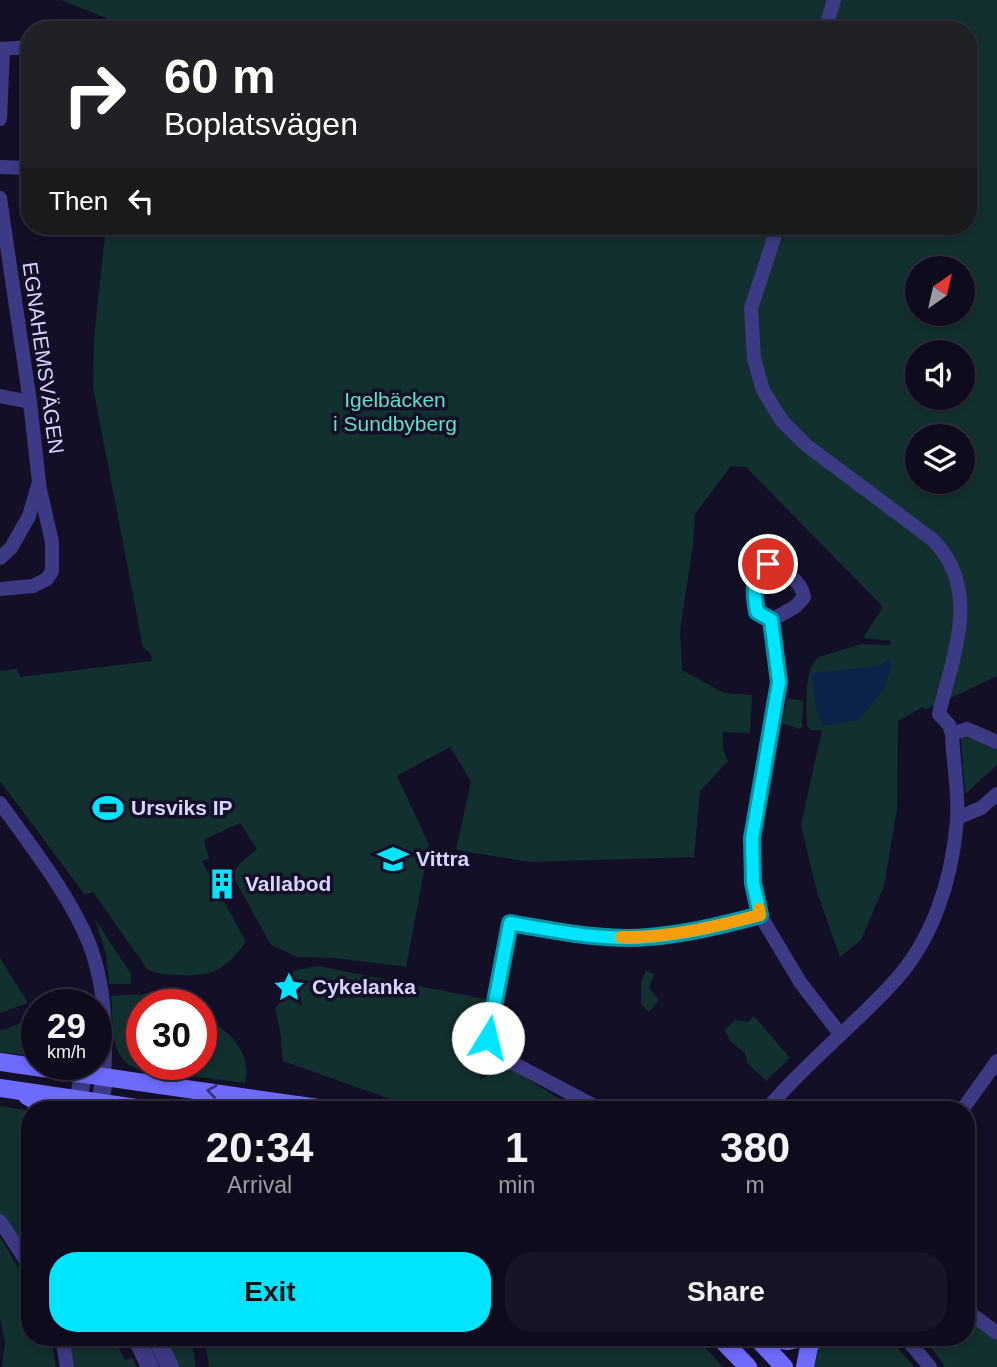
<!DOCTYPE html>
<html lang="en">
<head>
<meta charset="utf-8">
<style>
	body { margin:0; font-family:Arial,sans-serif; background:#171425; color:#f1f3f6; height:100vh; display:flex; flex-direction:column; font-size:26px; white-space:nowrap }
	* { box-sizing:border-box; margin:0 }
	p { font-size:23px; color:#9b9ba3 }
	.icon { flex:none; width:38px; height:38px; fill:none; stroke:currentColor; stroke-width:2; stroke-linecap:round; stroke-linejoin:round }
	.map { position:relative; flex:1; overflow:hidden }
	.sheet { position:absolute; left:21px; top:1101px; width:954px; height:245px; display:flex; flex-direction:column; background:#0e0b1c; border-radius:28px; box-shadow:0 4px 10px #0003,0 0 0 2px #2e2b3b }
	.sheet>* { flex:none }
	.top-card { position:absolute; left:21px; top:21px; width:956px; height:214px; border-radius:28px; box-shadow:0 4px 10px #0003,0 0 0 2px #2e2b3b; background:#202124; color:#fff; overflow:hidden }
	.needle { width:46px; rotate:34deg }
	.fabs { position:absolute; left:905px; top:256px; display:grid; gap:14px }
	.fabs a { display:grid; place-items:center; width:70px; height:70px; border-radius:50%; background:#0e0b1c; box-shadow:0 4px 10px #0003,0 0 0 2px #2e2b3b; font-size:35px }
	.speed { position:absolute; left:21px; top:989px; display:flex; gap:14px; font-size:35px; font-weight:700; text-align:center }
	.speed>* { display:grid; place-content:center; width:91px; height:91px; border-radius:50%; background:#0e0b1c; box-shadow:0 4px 10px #0003,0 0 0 2px #2e2b3b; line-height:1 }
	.speed small { font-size:18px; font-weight:400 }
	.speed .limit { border:10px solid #d22; background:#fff; color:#111 }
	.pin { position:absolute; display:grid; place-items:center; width:60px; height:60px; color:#fff; margin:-30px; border:4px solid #fff; border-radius:50%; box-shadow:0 2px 7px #0007 }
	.me { position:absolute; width:77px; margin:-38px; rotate:9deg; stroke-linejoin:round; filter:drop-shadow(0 0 5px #0008) }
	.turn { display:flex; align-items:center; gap:24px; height:147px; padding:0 28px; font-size:32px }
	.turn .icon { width:91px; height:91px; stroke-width:2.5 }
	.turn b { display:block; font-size:49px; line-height:60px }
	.then { display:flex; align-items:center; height:66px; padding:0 28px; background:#0003; gap:14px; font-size:26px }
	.eta { display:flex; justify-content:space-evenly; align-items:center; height:119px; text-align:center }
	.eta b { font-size:42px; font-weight:800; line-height:49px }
	.primary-button { display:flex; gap:14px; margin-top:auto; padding:14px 28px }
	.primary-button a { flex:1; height:80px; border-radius:28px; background:#00e5ff; color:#111; font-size:28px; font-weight:800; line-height:80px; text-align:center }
	.primary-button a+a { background:#171425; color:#f1f3f6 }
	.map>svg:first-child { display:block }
	.green { fill:#12302f; fill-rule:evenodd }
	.water { fill:#0c2248 }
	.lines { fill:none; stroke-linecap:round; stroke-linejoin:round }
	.minor { stroke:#3d3a85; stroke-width:14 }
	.tertiary { stroke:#3d3a85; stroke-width:18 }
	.secondary { stroke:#6f6bff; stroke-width:18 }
	.oneway { stroke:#38347d }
	.route-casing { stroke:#0095a6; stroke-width:18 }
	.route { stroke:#00e5ff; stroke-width:12 }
	.slow { stroke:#f59e0b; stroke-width:12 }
	.labels { text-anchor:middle; stroke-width:7; stroke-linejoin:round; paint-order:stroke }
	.street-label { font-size:21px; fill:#d9d4ff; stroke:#130f26 }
	.park-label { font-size:21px; fill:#5fe0c0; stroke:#130f26 }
	.poi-label { font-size:21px; font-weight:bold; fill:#d9d4ff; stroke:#130f26; text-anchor:start }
</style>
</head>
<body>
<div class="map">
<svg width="997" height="1367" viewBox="0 0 997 1367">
	<rect width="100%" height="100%" fill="#130f26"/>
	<g class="green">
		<path d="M61 0H997V676L925 710 923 707 898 721 897 808 884 886 861 940 840 957 817 892 801 825 822 730H811L807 726C807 708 803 668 819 657L861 644 890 645 891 641 863 638 883 607 746 467 731 466 695 514 693 545 680 630 682 670 724 693 752 695 750 733 723 732V750L728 761 700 791 694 857 530 862 456 850 471 781 450 747 397 776 429 845 406 967 335 958 297 957 271 945 232 875 239 864 257 849 240 823 204 840 209 859 202 861 245 940 244 944C225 972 207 977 176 975 166 974 157 974 148 970L93 892 85 895 0 781V671L17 669 20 677 152 661 151 654 143 647 93 387 94 338 106 226H968V30H136ZM917 268H962V313H917ZM917 352H962V397H917ZM917 436H962V481H917ZM879 666H892L884 683 859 669Z"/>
		<path d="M788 698 803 701 802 727 800 729 781 723Z"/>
		<path d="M965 737 997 747V765L965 794 961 739Z"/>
		<path d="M95 919 131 974V984H109L106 954Z"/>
		<path d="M0 958 28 1003 0 1013Z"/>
		<path d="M318 966 490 1000 480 1080 503 1064 576 1109H418L283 1061 280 1030 275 1009 293 971Z"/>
		<path d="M646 971 654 974 649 988 659 1000 649 1012 641 1004V982Z"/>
		<path d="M147 994 183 1004H142V1064H201V1015C227 1029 253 1051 245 1083L137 1069C108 1058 114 1023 111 996Z"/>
		<path d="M37 1015V1056L0 1052V1030L9 1028Z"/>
		<path d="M754 1016 790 1058 766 1081 747 1063 745 1053 730 1041 725 1030 735 1020 748 1022Z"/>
		<path d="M0 1106 30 1111V1258L0 1215Z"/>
		<path d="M0 1237 30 1287V1337H51L56 1367H2L5 1342 0 1318Z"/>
		<path d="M966 1317 997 1341V1367H945L924 1337H966Z"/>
		<path d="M68 1337H113L125 1360 133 1358 137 1367H72Z"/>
		<path d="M167 1337H191L196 1367H179Z"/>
		<path d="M205 1337H673L700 1342 723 1367H209Z"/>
		<path d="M831 1337H885L892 1341 914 1367H814L819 1348Z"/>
	</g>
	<path class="water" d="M889 658 892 666 884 689 859 720 823 726 816 709 812 673 879 666Z"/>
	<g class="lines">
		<g class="minor">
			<path d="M825 30 834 0"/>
			<path d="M0 49 30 47"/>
			<path d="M0 119 3 50"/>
			<path d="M0 167 30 168"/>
			<path d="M0 198 30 402 39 482 29 516 11 548 0 558"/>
			<path d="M0 396 30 402"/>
			<path d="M768 564C783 569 801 580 804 597L795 607 771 620 757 612C754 595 751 575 768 564Z"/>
			<path d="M0 589 33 586 47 579 52 571V542L39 485"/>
			<path d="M771 620 779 682 755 815 752 838 753 882 760 915 800 982 840 1034"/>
			<path d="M952 734 967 729 997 742"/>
			<path d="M0 803C31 846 69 894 89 943 105 984 107 1032 104 1076"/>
			<path d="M957 818 981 808 997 794"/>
			<path d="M602 1110 496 1054 490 1047 488 1038 510 924C535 928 560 935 585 936 647 940 700 931 760 915"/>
			<path d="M766 1110C804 1065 851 1028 891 985 933 941 952 880 957 820 959 792 953 762 952 734L949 725 939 714C953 655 982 590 933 540L806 445 782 421 763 390 754 359 751 308 778 226"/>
			<path d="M962 1110 997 1061"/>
			<path d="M0 1221 30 1267"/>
			<path d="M966 1310 997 1333"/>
			<path d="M62 1337 67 1367"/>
			<path d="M905 1337 930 1367"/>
		</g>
		<g class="tertiary">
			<path d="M77 1110 83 1073"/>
			<path d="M100 1110 104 1076"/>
			<path d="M136 1337 150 1367"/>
			<path d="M156 1337 170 1367"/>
		</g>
		<g class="secondary">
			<path d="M0 1062 332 1110"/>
			<path d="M0 1088 150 1110"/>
			<path d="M27 1096 51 1110"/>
			<path d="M719 1337 748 1367"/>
			<path d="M756 1337 784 1367"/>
			<path d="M759 1337 788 1341 807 1337"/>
			<path d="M805 1367 809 1347 815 1337"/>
		</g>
	</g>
	<defs><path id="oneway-chevron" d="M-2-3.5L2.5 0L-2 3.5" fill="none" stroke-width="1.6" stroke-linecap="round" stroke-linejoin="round" transform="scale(1.75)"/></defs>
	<use class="oneway" href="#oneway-chevron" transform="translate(212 1091) rotate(-172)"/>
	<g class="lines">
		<g class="route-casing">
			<path id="route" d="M488 1038 510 923C556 931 603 941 649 937 687 934 724 925 760 915L753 883 752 838 779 682 771 620 757 612C754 595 751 575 768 564"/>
		</g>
		<use href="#route" class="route"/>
		<path class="slow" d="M621 937C669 938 714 927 760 915L759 909"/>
	</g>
	<defs>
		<g id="stadium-bare" transform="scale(2.415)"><path d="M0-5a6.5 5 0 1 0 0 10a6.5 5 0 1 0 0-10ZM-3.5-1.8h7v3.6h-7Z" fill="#00e5ff" stroke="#130f26" stroke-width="2.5" paint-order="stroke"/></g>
		<g id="school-bare" transform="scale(2.415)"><path d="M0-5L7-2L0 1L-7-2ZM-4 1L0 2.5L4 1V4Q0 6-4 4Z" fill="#00e5ff" stroke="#130f26" stroke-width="2.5" paint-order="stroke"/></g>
		<g id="building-bare" transform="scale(2.415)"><path d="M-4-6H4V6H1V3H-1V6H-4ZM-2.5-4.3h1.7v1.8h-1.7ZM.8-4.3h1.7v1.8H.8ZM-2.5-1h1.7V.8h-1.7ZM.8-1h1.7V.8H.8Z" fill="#00e5ff" stroke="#130f26" stroke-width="2.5" paint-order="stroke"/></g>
		<g id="sight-bare" transform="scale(2.415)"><path d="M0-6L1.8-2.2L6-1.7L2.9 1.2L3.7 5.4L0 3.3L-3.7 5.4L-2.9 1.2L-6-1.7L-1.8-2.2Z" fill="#00e5ff" stroke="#130f26" stroke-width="2.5" paint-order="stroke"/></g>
	</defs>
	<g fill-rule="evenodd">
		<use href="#stadium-bare" x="108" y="808"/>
		<use href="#school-bare" x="393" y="859"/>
		<use href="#building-bare" x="222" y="884"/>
		<use href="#sight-bare" x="289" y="987"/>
	</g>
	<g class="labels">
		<g class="street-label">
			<text transform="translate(43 358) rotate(82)" y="7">EGNAHEMSVÄGEN</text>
		</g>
		<g class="park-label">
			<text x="395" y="407">Igelbäcken<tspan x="395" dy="24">i Sundbyberg</tspan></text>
		</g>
		<g class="poi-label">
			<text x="131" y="815">Ursviks IP</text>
			<text x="416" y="866">Vittra</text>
			<text x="245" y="891">Vallabod</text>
			<text x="312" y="994">Cykelanka</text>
		</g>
	</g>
</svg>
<div class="fabs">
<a><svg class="needle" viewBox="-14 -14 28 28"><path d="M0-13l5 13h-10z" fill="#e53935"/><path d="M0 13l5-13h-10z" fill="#9b9ba3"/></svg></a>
<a><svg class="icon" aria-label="sound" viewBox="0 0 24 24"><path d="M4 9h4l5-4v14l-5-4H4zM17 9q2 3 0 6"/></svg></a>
<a><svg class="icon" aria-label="layers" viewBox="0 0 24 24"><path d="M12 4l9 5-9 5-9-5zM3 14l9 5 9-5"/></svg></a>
</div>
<div class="speed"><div>29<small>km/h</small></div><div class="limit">30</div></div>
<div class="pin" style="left:768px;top:564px;background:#d93025"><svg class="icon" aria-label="arrive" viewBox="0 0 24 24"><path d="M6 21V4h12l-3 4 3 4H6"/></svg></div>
<svg class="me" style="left:488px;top:1038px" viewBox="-20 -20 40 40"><circle r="19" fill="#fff"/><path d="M0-13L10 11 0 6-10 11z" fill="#00e5ff"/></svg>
<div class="top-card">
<div class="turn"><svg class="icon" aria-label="right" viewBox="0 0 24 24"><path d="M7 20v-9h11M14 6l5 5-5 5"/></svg><div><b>60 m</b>Boplatsvägen</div></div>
<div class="then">Then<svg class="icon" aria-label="left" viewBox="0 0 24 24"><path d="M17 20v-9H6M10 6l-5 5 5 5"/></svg></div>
</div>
<section class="sheet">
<div class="eta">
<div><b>20:34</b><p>Arrival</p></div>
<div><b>1</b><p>min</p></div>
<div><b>380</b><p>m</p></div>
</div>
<div class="primary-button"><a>Exit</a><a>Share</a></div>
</section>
</div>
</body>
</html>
